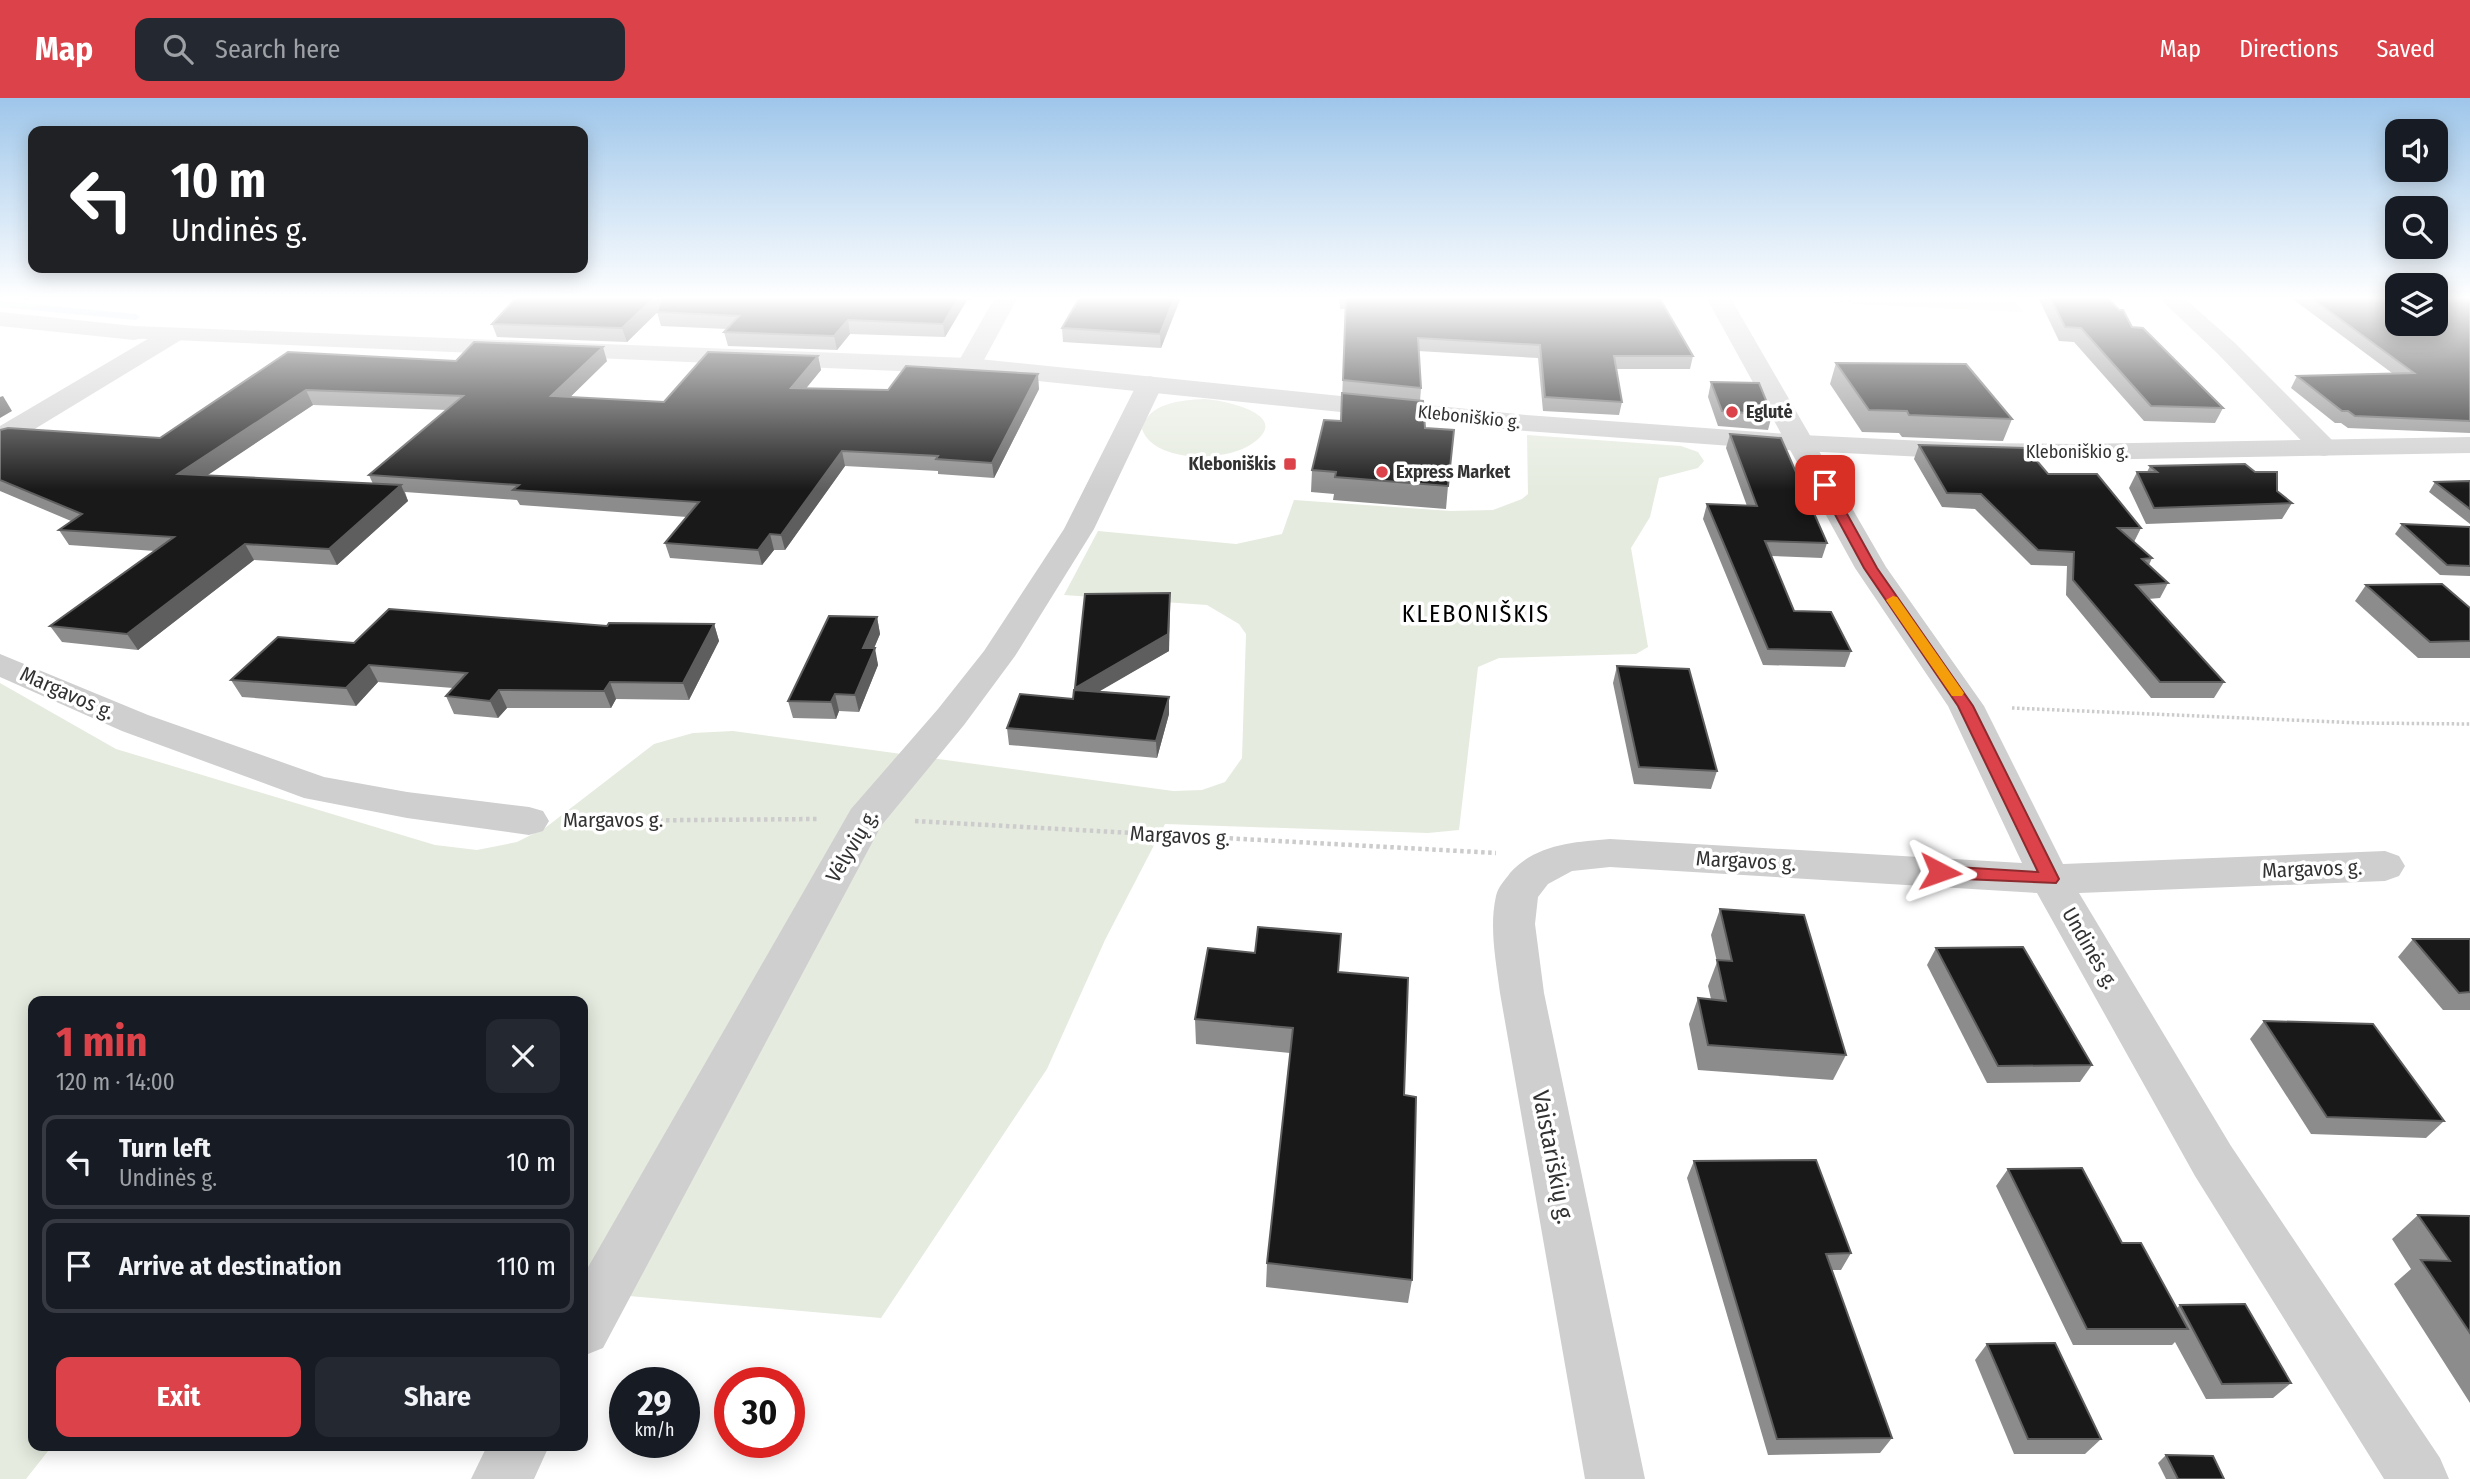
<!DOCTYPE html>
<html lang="en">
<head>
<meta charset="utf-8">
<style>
	body { margin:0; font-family:"Fira Sans Condensed",sans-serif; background:#242831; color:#f1f3f6; height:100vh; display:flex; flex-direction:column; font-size:26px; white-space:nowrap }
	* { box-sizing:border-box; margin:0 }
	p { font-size:23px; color:#9ea1a6 }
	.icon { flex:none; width:38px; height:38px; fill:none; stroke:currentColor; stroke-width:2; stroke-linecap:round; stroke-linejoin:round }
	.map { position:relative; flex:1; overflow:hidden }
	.panel { position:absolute; left:28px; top:898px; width:560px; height:455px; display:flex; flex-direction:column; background:#171b24; border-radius:14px; box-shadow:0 4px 18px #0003 }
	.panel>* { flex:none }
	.banner { position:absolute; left:28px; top:28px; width:560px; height:147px; border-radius:14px; box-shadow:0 4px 18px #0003; background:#202124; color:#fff; overflow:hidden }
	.controls { position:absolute; left:2385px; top:21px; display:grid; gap:14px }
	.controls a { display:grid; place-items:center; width:63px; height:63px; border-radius:14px; background:#171b24; box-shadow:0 4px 18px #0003; font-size:35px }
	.speed { position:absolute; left:609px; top:1269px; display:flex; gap:14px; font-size:35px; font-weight:700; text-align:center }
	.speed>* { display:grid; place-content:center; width:91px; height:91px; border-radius:50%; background:#171b24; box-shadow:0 4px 18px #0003; line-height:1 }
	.speed small { font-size:18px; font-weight:400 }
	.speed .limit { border:10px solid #d22; background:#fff; color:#111 }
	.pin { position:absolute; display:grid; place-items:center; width:60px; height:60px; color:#fff; margin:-30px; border-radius:14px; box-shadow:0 4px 10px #0006 }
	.me { position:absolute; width:77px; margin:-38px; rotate:94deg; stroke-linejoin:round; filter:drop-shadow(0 0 5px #0008) }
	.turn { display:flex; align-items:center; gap:24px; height:147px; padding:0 28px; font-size:32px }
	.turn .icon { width:91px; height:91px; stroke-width:2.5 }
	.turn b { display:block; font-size:49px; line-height:60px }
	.round { display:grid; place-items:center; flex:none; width:74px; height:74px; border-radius:14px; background:#242831 }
	.head { display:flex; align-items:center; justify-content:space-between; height:119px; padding:0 28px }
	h1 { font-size:42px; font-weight:700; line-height:52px; color:#db4249 }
	.action { display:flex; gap:14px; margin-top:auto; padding:14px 28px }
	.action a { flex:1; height:80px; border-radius:14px; background:#db4249; color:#fff; font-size:28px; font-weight:700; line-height:80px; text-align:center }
	.action a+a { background:#242831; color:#f1f3f6 }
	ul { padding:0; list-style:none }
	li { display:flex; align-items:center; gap:21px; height:94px; margin:0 14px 10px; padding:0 14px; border:4px solid #363941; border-radius:14px }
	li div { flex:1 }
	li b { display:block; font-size:26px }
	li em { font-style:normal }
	header { display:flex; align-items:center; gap:42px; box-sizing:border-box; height:98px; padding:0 35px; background:#db4249; color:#fff }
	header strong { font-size:33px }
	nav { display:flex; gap:38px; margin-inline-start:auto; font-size:24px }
	.search { width:490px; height:63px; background:#242831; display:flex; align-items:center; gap:18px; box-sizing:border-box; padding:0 24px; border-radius:14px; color:#9ea1a6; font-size:26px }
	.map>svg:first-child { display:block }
	.green { fill:#e5ebdf }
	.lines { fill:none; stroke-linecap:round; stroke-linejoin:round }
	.stream { fill:#d0e0ec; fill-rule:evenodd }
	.path-far1 { stroke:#ccc; stroke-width:3.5; stroke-dasharray:2.5 2.5; stroke-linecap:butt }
	.path { stroke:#ccc; stroke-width:4.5; stroke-dasharray:3.5 3.5; stroke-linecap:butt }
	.minor { fill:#cfcfcf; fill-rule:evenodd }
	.tertiary { fill:#cfcfcf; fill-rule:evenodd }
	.wall { fill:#8c8c8c; fill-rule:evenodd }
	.shaded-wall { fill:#5e5e5e }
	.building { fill:#191919; stroke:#5e5e5e; stroke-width:2 }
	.route { fill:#db4249; stroke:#8e2b2f; stroke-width:2 }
	.slow { fill:#f59e0b }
	.poi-dot { fill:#db4249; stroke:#fff; stroke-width:2.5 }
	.labels { text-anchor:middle; stroke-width:7; stroke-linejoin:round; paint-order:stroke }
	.far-poi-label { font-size:18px; font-weight:bold; fill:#323232; stroke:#fff; text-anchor:start }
	.far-street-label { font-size:18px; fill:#323232; stroke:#fff }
	.street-label { font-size:21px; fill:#323232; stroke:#fff }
	.quarter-label { font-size:24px; letter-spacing:2px; fill:#000; stroke:#fff }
	.near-street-label { font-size:24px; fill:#323232; stroke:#fff }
</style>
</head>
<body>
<header>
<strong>Map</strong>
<div class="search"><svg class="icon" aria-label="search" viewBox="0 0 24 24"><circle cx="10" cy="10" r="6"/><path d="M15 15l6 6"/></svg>Search here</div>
<nav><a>Map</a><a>Directions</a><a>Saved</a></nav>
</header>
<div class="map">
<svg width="2470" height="1381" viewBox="0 0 2470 1381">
	<rect width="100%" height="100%" fill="#fff"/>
	<g class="green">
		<path d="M1832 199H2012L2023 214 1835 205Z"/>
		<path d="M1204 301C1222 302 1294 316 1253 345 1228 364 1154 366 1142 331 1148 305 1181 302 1204 301Z"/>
		<path d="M1527 337 1681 348 1698 354 1704 363 1698 370 1659 380 1650 419 1631 450 1648 549 1636 556 1499 560 1478 569 1459 732 1428 735 1165 726 1105 842 1047 971 881 1220 583 1194V903H33V1348H52L26 1381H0V585L116 651 435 747 477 752 517 744 545 730 654 646 693 635 733 633 1173 693 1202 692 1225 684 1242 660 1246 536 1239 526 1207 507 1064 497 1098 433 1236 446 1282 436 1294 402 1451 413 1493 412 1522 401 1528 396Z"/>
	</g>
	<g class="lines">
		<path class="stream" d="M0 203 136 216 140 219 136 222 0 209Z"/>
		<path class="path-far1" d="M2012 610 2361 625 2470 626"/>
		<g class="path">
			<path d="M568 723 818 721"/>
			<path d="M915 723 1496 755"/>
		</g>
		<g class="minor">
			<path d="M995 199H1018L978 273 969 276 960 273 956 268Z"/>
			<path d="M1706 199H1730L1886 469 1984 608 2063 766 2385 753 2399 758 2405 768 2399 778 2385 783 2079 795 2231 1048 2440 1360 2449 1381H2384L2195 1078 2037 795 1610 769 1572 773 1548 786 1538 799 1535 826 1544 895 1645 1381H1585L1500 895C1496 863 1489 829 1496 798 1498 789 1505 782 1510 775 1536 746 1574 744 1610 741L2022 765 1948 608 1855 470Z"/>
			<path d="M2158 199H2183L2235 245 2334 344 2338 350 2334 356 2324 358 2314 356 2217 255Z"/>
			<path d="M0 214 134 228 143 230 146 235 143 240 134 242 0 228Z"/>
			<path d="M172 230 181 232 184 237 181 242 10 346 0 348V328L163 232Z"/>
			<path d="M1150 278 1159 281 1163 286 1094 431 1015 558 964 627 881 728 603 1250 583 1258V1178L851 711 938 611 984 553 1064 431 1137 286 1141 281Z"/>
			<path d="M0 556 148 617 324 679 407 694 529 709 543 713 549 723 543 733 529 737 407 720 304 700 122 633 0 579Z"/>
			<path d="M487 1348H549L534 1381H471Z"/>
		</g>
		<path class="tertiary" d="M134 228 969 260 1526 317 1802 337 1966 345 2078 346 2470 339V355L2078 362 1966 361 1802 353 1526 333 969 276 125 240 122 235 125 230Z"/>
	</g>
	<g class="wall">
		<path d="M12 199H29V202Z"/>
		<path d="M517 199H972L970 202H967L945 239 850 236 837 252 728 248 724 234 727 231 661 228 657 214 627 244 497 239 492 226Z"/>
		<path d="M1181 199 1161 250 1063 244 1062 230Z"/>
		<path d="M1339 199H1659L1693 258 1690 271H1616L1622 304 1619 317 1543 313 1538 260 1418 253 1421 290 1420 303 1425 330 1448 388 1446 411 1333 402 1334 396 1311 394 1312 372 1341 323 1346 211H1340Z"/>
		<path d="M2038 199H2107L2132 229 2223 310 2215 325 2144 323 2074 244 2059 243Z"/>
		<path d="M2290 199H2470V335L2348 330 2341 325H2335L2291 290 2297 278 2392 275Z"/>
		<path d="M288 254 456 263H607L570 299 664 304 818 258 821 272 806 290 888 292 1039 291 994 380 938 376V373L845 368 785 452H774L762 467 670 460 665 445 687 419 520 407 517 402 405 394 408 403 337 467 254 462 138 552 62 544 50 528 155 453 69 447 59 432 71 423 0 393V332L160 340ZM313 307 447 312 369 377 373 386 207 377Z"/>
		<path d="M1836 265 2012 321 2003 343 1902 339 1899 335 1862 334 1830 286Z"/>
		<path d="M1711 284 1772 317 1768 332 1718 328 1708 299Z"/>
		<path d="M1730 336 1827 445 1822 460 1771 458 1794 513 1851 553 1845 569 1763 567 1703 421 1707 406 1747 408 1726 350Z"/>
		<path d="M1919 347 2048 376 2141 430 2134 444 2152 460 2149 467 2168 485 2160 500 2148 501 2224 584 2214 600H2151L2066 497 2067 468 2031 467 1975 411 1942 409 1914 361Z"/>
		<path d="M2150 368 2277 393 2292 405 2282 421 2146 426 2129 390 2137 374H2147Z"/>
		<path d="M2470 383V426L2429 394 2435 384Z"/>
		<path d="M2402 426 2470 429V478L2440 477 2395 436Z"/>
		<path d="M2366 487 2470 510V560H2418L2355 503Z"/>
		<path d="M1170 495 1169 553 1099 593 1169 599V616L1157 660 1009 647 1007 630 1073 601Z"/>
		<path d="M877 519 880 536 874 550 878 567 859 614 839 613 836 621 793 620 788 603Z"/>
		<path d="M714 526 719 543 689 602 616 601 611 610H507L498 620 454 616 446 598 453 590 378 584 356 608 242 599 231 582 354 545 607 528Z"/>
		<path d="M1617 568 1717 673 1711 691 1634 686 1613 585Z"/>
		<path d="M1720 811 1846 957 1833 982 1698 972 1689 926 1698 900 1711 901 1708 888 1717 864 1711 837Z"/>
		<path d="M2413 841H2470V912H2443L2398 859Z"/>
		<path d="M1936 850 2092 967 2080 984 1987 985 1927 867Z"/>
		<path d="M1338 874 1404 997 1412 1182 1408 1205 1266 1189 1267 1165 1290 955 1196 946 1195 921Z"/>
		<path d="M2264 923 2444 1023 2426 1040 2311 1036 2250 941Z"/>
		<path d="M1694 1063 1851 1155 1841 1172H1832L1892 1340 1880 1355 1768 1357 1687 1080Z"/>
		<path d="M2008 1071 2122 1145 2177 1210 2180 1207 2291 1285 2273 1300 2206 1301 2175 1244 2172 1247H2073L1996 1088Z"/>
		<path d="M2418 1117 2470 1118V1305L2394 1186 2411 1171 2392 1141Z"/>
		<path d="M1987 1246 2101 1341 2085 1356H2014L1975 1262Z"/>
		<path d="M2166 1357 2224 1381H2166L2158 1365Z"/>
	</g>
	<g class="shaded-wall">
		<path d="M655 199H667L668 204 627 244 622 230Z"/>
		<path d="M959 199H967V202L945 239 943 226Z"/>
		<path d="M1175 199H1181L1161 250 1160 236Z"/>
		<path d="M848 222 850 236 837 252 834 238Z"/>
		<path d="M603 249 607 263 556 313 551 298Z"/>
		<path d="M818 258 821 272 795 304 791 290Z"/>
		<path d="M1038 276 1039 291 994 380 992 365Z"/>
		<path d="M306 292 313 307 187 391 178 376Z"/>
		<path d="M3 298 12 313 0 320V299Z"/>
		<path d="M842 353 845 368 785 452 781 437Z"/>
		<path d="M401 387 408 403 337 467 329 451Z"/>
		<path d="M770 436 774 452 762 467 758 452Z"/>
		<path d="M245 446 254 462 138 552 127 536Z"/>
		<path d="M1170 495 1169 553 1076 607 1075 590Z"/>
		<path d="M877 519 880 536 867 567 863 550Z"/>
		<path d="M714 526 719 543 689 602 683 585Z"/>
		<path d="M875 550 878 567 859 614 855 597Z"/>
		<path d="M369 567 378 584 356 608 346 590Z"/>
		<path d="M610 584 616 601 611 610 604 593Z"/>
		<path d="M499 592 507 610 498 620 490 603Z"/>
		<path d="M835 596 839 613 836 621 831 604Z"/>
		<path d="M1169 599V616L1157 660 1156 643Z"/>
	</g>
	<g class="building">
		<path d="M517 199H655L622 230 492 226Z"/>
		<path d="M662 199H959L943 226 848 222 834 238 724 234 739 218 657 214Z"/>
		<path d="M1080 199H1175L1160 236 1062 230Z"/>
		<path d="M1346 199H1659L1693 258H1614L1622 304 1545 299 1540 247 1418 240 1421 290 1343 282Z"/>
		<path d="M2050 199H2107L2119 212H2123L2132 229 2143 230 2223 310 2151 308 2081 230 2065 229Z"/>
		<path d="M2310 199H2398V226H2436V199H2470V323L2355 318 2348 313H2342L2297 278 2414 275Z"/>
		<path d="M474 244 603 249 551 298 664 304 708 254 818 258 791 290 888 292 906 268 1038 276 992 365 936 361 938 358 842 353 781 437 770 436 758 452 665 445 699 404 513 392 519 387 369 377 463 298 306 292 178 376 401 387 329 451 245 446 127 536 50 528 174 439 59 432 82 416 0 382V332L8 330 160 340 288 254 456 263Z"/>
		<path d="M1836 265 1966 266 2012 321 1909 317 1907 313 1869 312Z"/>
		<path d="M1711 284 1759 285 1772 317 1722 313Z"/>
		<path d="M1342 295 1423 303 1425 330 1454 332 1448 388 1335 379 1336 374 1312 372 1324 322 1341 323Z"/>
		<path d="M1730 336 1781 340 1827 445 1765 443 1794 513 1831 514 1851 553 1768 551 1707 406 1757 408Z"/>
		<path d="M1919 347 2026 350 2048 376H2097L2141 430H2118L2152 460 2142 461 2168 485 2136 487 2224 584H2160L2073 482 2074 454 2038 452 1981 396 1947 395Z"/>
		<path d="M2245 366 2255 374H2277V393L2292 405 2154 410 2137 374H2157L2150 368Z"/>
		<path d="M2470 383V411L2435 384Z"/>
		<path d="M2402 426 2470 429V468L2447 467Z"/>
		<path d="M2442 486 2470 510V543L2430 544 2366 487Z"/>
		<path d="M1170 495 1168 536 1075 590 1085 496Z"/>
		<path d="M389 511 607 528 609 525 714 526 683 585 610 584 604 593 499 592 490 603 446 598 467 575 369 567 346 590 231 582 278 539 354 545Z"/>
		<path d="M829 518 877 519 863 550H875L855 597 835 596 831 604 788 603Z"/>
		<path d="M1617 568 1689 571 1717 673 1639 669Z"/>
		<path d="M1074 592 1169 599 1156 643 1007 630 1020 596 1073 601Z"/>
		<path d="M1720 811 1804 817 1846 957 1708 947 1698 900 1726 903 1717 862 1732 863Z"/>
		<path d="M1258 829 1341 836 1338 874 1408 880 1404 997 1416 999 1412 1182 1267 1165 1293 930 1195 921 1208 850 1255 855Z"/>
		<path d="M2413 841H2470V894L2459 895Z"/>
		<path d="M2023 849 2092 967 1998 968 1936 850Z"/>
		<path d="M2264 923 2373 926 2444 1023 2327 1019Z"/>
		<path d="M1816 1062 1851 1155 1826 1156 1892 1340 1777 1341 1694 1063Z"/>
		<path d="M2082 1070 2122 1145H2141L2188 1231H2087L2008 1071Z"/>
		<path d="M2418 1117 2470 1118V1235L2421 1162 2450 1163Z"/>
		<path d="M2245 1206 2291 1285 2222 1286 2180 1207Z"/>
		<path d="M2055 1245 2101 1341H2028L1987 1246Z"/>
		<path d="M2166 1357 2213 1358 2224 1381H2178Z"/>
	</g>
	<linearGradient id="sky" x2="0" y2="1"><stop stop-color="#9ec6ea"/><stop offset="0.51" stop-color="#fff"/><stop offset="1" stop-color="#fff" stop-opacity="0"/></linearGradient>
	<rect width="2470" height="392" fill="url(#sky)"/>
	<path class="route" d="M1825 383 1831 387 1877 470 1973 608 2059 781 2056 785 1940 780 1932 774 1940 768 2038 774 1958 608 1864 470 1819 387Z"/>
	<path class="slow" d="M1893 498 1897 499 1962 592 1964 595 1962 598H1952L1886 502Z"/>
	<g class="poi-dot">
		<circle cx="1732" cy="314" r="7"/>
		<rect x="1283" y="359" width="14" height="14" rx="3.5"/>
		<circle cx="1382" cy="374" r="7"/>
	</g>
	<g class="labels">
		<g class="far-poi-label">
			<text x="1746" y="320">Eglutė</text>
			<text x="1276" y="372" text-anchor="end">Kleboniškis</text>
			<text x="1396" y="380">Express Market</text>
		</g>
		<g class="far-street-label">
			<text transform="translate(1469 319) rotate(6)" y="6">Kleboniškio g.</text>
			<text x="2077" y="360">Kleboniškio g.</text>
		</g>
		<g class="street-label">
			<text transform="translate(67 595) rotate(24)" y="7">Margavos g.</text>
			<text x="613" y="729">Margavos g.</text>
			<text transform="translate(1180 738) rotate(3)" y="7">Margavos g.</text>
			<text transform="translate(852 748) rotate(-59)" y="7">Vėlyvių g.</text>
			<text transform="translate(1746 763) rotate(3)" y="7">Margavos g.</text>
			<text transform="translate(2312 771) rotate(-2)" y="7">Margavos g.</text>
			<text transform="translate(2090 850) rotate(60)" y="7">Undinės g.</text>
		</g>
		<g class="quarter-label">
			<text x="1476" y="524">KLEBONIŠKIS</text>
		</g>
		<g class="near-street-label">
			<text transform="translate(1553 1059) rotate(79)" y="8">Vaistariškių g.</text>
		</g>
	</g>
</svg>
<div class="controls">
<a><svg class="icon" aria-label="sound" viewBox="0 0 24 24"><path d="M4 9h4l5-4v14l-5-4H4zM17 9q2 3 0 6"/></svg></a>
<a><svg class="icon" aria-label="search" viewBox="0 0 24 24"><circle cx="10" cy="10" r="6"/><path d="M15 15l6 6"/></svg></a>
<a><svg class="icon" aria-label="layers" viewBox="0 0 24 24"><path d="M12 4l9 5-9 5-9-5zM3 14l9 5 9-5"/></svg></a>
</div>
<div class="speed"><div>29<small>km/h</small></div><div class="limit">30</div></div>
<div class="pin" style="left:1825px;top:387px;background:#d93025"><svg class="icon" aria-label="arrive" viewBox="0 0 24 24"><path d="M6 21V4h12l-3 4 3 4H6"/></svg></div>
<svg class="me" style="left:1940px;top:774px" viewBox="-20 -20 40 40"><path d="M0-17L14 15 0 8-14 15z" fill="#db4249" stroke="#fff" stroke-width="4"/></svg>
<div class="banner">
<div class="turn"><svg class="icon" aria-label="left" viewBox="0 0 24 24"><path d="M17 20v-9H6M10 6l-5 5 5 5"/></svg><div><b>10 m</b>Undinės g.</div></div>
</div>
<section class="panel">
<div class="head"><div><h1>1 min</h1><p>120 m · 14:00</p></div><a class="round"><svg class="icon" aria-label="close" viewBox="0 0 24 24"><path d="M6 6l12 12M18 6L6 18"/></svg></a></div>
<ul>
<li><svg class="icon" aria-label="left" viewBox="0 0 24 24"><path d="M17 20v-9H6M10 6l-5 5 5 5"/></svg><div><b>Turn left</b><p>Undinės g.</p></div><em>10 m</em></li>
<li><svg class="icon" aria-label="arrive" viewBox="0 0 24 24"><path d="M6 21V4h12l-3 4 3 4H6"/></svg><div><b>Arrive at destination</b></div><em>110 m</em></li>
</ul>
<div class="action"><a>Exit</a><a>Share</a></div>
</section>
</div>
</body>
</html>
